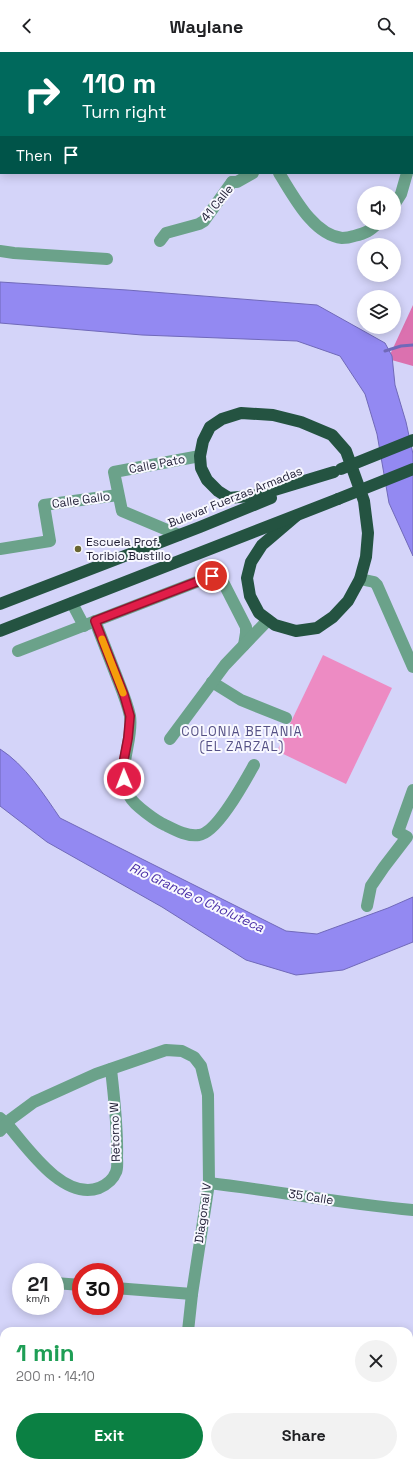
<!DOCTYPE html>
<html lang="en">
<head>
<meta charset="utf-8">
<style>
	body { margin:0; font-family:"Space Grotesk",sans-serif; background:#f2f2f2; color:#202124; height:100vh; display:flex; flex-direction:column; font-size:15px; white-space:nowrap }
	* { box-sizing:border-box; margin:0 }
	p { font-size:13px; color:#757577 }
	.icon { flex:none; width:22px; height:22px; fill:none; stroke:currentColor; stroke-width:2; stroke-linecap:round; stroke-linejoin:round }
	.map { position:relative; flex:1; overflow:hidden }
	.side { position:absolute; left:0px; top:1275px; width:413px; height:140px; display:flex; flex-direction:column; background:#fff; border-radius:12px 12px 0 0; box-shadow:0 2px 10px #0003 }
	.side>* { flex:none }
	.guide { position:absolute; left:0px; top:0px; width:413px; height:122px; box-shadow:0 2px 10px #0003; background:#00695c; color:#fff; overflow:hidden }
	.tools { position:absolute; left:357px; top:134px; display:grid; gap:8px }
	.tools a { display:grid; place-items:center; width:44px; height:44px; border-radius:50%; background:#fff; box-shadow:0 2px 10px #0003; font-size:20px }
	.speed { position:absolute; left:12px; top:1211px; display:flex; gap:8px; font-size:20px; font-weight:700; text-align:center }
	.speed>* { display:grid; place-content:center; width:52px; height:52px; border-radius:50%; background:#fff; box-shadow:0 2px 10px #0003; line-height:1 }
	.speed small { font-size:10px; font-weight:400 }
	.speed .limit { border:6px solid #d22; background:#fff; color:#111 }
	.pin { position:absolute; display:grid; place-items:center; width:34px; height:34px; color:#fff; margin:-17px; border:2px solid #fff; border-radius:50%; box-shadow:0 1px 4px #0007 }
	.me { position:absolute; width:44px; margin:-22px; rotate:359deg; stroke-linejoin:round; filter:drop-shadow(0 0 3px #0008) }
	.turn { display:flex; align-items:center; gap:14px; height:84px; padding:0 16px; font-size:18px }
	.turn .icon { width:52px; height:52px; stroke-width:2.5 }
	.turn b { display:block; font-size:28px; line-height:34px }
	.then { display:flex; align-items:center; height:38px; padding:0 16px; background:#0003; gap:8px; font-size:15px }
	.round { display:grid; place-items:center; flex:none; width:42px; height:42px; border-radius:21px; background:#f2f2f2 }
	.overview { display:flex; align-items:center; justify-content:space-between; height:68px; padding:0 16px }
	h1 { font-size:24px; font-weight:600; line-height:30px; color:#1e9e55 }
	.action { display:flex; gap:8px; margin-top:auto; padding:8px 16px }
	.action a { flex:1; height:46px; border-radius:24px; background:#0b8043; color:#fff; font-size:16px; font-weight:600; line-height:46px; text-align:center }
	.action a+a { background:#f2f2f2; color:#202124 }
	header { display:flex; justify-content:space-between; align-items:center; height:52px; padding:0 16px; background:#fff; font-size:18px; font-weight:600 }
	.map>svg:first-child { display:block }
	.green { fill:#ed8bc3 }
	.forest { fill:#db71af }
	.water { fill:#9389f2; stroke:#7069b9 }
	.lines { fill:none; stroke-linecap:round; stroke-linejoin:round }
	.stream { stroke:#7069b9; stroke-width:3 }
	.minor { stroke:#6ba28a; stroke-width:12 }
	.highway { stroke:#245341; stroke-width:12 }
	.highway-bridge { stroke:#245341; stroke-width:12 }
	.route-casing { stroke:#92132f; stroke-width:10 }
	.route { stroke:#e11d48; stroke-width:7 }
	.slow { stroke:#f59e0b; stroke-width:7 }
	.poi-dot { fill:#686532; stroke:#f8f8ff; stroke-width:1.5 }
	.labels { text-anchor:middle; stroke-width:4; stroke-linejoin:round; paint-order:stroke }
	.street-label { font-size:12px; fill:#1f1d34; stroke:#f8f8ff }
	.poi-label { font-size:12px; fill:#1f1d34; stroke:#f8f8ff; text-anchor:start }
	.neighbourhood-label { font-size:13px; letter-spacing:1px; fill:#545085; stroke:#f8f8ff }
	.water-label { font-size:13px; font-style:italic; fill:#4a2fa7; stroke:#f8f8ff }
</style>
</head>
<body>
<header><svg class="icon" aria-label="back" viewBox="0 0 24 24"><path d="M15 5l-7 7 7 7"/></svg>Waylane<svg class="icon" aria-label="search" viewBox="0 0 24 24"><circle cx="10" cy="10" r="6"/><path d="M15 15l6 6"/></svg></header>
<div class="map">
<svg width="413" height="1415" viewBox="0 0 413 1415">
	<rect width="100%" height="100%" fill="#d4d4f9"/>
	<path class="green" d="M323 603 392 636 346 732 277 699Z"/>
	<path class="forest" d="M413 253V314L388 307Z"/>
	<g class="water">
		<path d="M0 230 127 238 317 253 385 291 392 304 395 333 406 370 413 402V504L389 451 377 382 365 342 340 304 297 289 142 283 0 271Z"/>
		<path d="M0 697C25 713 43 741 60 766L286 879 317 882 388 856 413 845V890L343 918 296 923 246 908 162 855 47 790 0 754Z"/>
	</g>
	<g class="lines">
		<path class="stream" d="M385 299 401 294 413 293"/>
		<g class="minor">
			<path d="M163 0V1"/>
			<path d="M194 0 195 1"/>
			<path d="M371 0V1"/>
			<path d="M412 59 413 58"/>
			<path d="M279 121C293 143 313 183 342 186 346 186 351 185 354 184 366 181 370 179 378 171"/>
			<path d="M232 130H237L253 121"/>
			<path d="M394 153 401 142 407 121"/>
			<path d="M160 189 166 181 199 172 204 169 232 130"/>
			<path d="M0 199 14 201 107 207"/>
			<path d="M179 483 122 459 114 420 200 404"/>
			<path d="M0 497 50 489 44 453 118 443"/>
			<path d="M360 527 374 530 377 533 413 615"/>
			<path d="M72 551 84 574"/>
			<path d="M95 569C102 587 109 605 116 623 121 636 127 650 130 664 134 690 115 716 130 745 134 753 156 769 165 773 175 778 188 785 199 783 217 781 245 729 254 713"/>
			<path d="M18 599 212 524 218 525 222 528 246 575V581L244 593"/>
			<path d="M212 630 241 648 286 666"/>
			<path d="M170 687 225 613 268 568"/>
			<path d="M367 854 371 834 384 815 407 785 398 780 413 738"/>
			<path d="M0 1066 7 1072C27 1095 63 1149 99 1136 106 1133 113 1128 116 1120 118 1116 117 1109 117 1105 118 1076 114 1046 111 1017"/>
			<path d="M0 1079 11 1067 34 1050 96 1022 166 998 182 999 194 1005 201 1014 208 1043 209 1131 192 1242 188 1279"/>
			<path d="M209 1131C277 1139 344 1152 413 1158"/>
			<path d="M55 1231 81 1233"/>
			<path d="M115 1236 192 1242"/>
			<path d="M306 1411 308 1415"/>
			<path d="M176 1415 177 1411"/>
			<path d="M353 1415 355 1411"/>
		</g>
		<g class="highway">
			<path d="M296 464 262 493 251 510 247 526 250 544 259 561 275 573 296 579 317 576 333 565 348 549 360 527 366 505 368 481 364 449 346 399 332 383 301 370 273 363 241 361 222 367 210 375 203 389 200 404 201 416 207 428 218 439 229 446 258 443 334 420"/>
			<path d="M0 552 200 475 271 446"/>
			<path d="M0 579 338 447"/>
		</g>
		<g class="highway-bridge">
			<path d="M341 417 413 388"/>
			<path d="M338 447 413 417"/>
		</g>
	</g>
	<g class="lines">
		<g class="route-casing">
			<path id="route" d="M124 727V707L128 686 130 664 124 643 95 569 212 524"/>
		</g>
		<use href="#route" class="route"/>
		<path class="slow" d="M102 587 123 641"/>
	</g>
	<circle class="poi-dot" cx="78" cy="497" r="4"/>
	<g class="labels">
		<g class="street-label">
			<text transform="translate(217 151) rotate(-51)" y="4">41 Calle</text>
			<text transform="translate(157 412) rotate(-11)" y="4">Calle Pato</text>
			<text transform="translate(235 445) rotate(-22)" y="4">Bulevar Fuerzas Armadas</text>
			<text transform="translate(81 448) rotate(-8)" y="4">Calle Gallo</text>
			<text transform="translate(115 1080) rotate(-92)" y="4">Retorno W</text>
			<text transform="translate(311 1145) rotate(9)" y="4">35 Calle</text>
			<text transform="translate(203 1161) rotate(-82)" y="4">Diagonal V</text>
		</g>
		<g class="poi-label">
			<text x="86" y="494">Escuela Prof.<tspan x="86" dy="14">Toribio Bustillo</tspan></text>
		</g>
		<g class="neighbourhood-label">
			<text x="242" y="684">COLONIA BETANIA<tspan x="242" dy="15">(EL ZARZAL)</tspan></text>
		</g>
		<g class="water-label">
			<text transform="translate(197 845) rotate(25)" y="5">Río Grande o Choluteca</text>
		</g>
	</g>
</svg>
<div class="tools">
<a><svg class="icon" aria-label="sound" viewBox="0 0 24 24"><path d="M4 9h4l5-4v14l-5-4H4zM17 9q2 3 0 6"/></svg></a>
<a><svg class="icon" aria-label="search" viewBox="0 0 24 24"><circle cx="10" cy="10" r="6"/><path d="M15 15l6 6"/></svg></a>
<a><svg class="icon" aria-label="layers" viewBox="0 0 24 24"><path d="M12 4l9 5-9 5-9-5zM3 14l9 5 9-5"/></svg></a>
</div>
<div class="speed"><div>21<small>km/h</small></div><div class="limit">30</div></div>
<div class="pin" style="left:212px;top:524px;background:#d93025"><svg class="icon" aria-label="arrive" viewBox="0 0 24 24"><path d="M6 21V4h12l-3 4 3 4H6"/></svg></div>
<svg class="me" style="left:124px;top:727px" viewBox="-20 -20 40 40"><circle r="17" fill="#e11d48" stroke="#fff" stroke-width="3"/><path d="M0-11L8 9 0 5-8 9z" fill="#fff"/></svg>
<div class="guide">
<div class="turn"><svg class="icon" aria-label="right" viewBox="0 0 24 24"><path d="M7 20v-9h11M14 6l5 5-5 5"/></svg><div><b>110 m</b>Turn right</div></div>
<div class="then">Then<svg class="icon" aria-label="arrive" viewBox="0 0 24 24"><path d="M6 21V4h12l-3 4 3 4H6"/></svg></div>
</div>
<section class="side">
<div class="overview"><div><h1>1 min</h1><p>200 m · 14:10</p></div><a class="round"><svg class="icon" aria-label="close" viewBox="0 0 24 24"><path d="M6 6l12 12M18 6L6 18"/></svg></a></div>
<div class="action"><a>Exit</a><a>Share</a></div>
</section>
</div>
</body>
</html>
